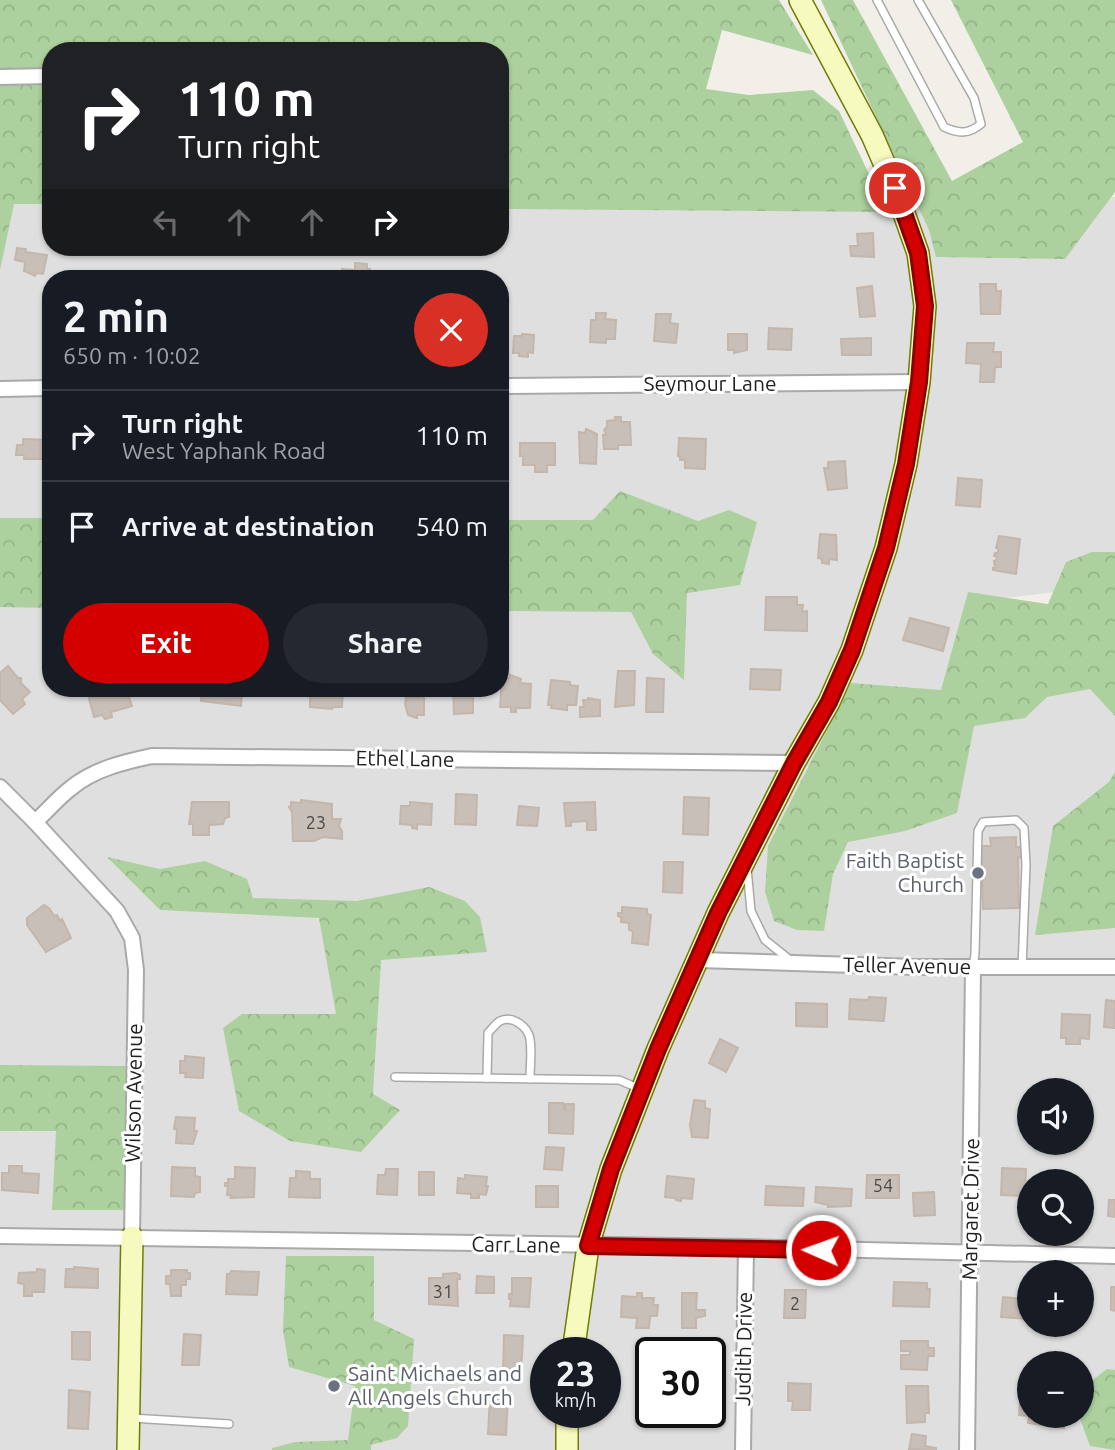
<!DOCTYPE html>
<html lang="en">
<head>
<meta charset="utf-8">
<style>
	body { margin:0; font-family:Ubuntu,sans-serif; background:#242831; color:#f1f3f6; height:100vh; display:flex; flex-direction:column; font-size:26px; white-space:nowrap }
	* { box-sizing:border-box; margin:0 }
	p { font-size:23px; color:#9ea1a6 }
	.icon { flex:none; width:38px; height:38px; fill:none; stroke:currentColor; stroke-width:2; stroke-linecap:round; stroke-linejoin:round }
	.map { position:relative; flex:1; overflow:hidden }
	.panel { position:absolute; left:42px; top:270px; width:467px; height:427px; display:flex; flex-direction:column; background:#171b24; border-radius:28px; box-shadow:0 2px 5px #0004 }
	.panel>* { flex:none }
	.hud { position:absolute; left:42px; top:42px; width:467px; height:214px; border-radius:28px; box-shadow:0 2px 5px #0004; background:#202124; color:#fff; overflow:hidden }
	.controls { position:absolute; left:1017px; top:1078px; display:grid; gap:14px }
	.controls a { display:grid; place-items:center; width:77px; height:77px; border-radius:50%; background:#171b24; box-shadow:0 2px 5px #0004; font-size:35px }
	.speed { position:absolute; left:530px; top:1337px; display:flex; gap:14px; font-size:35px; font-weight:700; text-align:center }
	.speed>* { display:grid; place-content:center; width:91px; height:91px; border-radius:50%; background:#171b24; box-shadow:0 2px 5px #0004; line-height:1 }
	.speed small { font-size:18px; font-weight:400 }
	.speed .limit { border:4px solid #111; border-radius:10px; background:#fff; color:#111 }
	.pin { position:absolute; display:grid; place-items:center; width:60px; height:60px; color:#fff; margin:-30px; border:4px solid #fff; border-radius:50%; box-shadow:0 2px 7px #0007 }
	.me { position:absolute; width:77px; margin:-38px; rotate:272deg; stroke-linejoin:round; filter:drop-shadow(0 0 5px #0008) }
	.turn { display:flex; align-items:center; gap:24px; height:147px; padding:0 21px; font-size:32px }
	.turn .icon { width:91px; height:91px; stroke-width:2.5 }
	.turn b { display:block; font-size:49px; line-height:60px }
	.lanes { display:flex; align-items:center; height:66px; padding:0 21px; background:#0003; justify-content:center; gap:35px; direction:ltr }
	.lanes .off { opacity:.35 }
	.round { display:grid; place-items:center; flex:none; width:74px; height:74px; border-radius:37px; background:#242831 }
	.headline { display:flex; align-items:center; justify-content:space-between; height:119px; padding:0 21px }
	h1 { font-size:42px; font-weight:700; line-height:52px }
	.primary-button { display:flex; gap:14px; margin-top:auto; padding:14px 21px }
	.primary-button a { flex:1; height:80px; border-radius:42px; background:#d40000; color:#fff; font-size:28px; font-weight:700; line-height:80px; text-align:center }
	.primary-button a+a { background:#242831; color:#f1f3f6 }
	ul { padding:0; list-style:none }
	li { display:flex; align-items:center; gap:21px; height:91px; padding:0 21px; border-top:2px solid #363941 }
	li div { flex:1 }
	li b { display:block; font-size:26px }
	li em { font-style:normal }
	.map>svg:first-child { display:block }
	.residential { fill:#e0dfdf; fill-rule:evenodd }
	.forest { fill:url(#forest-crowns) }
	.building { fill:#c7bfb8; stroke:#c4b6ab; stroke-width:2 }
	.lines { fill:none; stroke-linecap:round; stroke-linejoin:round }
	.lane-casing { stroke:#a9a9a9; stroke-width:10 }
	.street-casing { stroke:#a9a9a9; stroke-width:18 }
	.secondary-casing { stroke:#707d05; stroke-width:24 }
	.lane { stroke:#fff; stroke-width:7 }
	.street { stroke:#fff; stroke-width:14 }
	.secondary { stroke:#f7fabf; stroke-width:21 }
	.route-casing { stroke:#8a0000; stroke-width:18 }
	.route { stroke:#d40000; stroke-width:12 }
	.worship-dot { fill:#6b7280; stroke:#fff; stroke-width:2.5 }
	.labels { text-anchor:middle; stroke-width:6; stroke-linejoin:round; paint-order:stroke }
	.number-label { font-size:18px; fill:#4b4948 }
	.street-label { font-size:21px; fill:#222; stroke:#fff }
	.worship-label { font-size:21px; fill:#5b616d; stroke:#fff; text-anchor:end }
</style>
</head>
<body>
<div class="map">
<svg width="1115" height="1450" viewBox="0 0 1115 1450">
	<defs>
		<pattern id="forest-crowns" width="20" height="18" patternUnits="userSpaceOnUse" patternTransform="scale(1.75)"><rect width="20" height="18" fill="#add19e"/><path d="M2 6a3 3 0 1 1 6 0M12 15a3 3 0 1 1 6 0" fill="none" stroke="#95b388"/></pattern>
	</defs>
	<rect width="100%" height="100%" fill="#f2efe9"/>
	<path class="residential" d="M501 196 1115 197V585L971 602 1115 658V1450H0V201L51 200V247H500ZM51 278H500V688H51ZM1029 1090H1082V1143H1029ZM1029 1181H1082V1234H1029ZM1029 1272H1082V1325H1029ZM546 1353H606V1412H546ZM651 1353H710V1412H651ZM1029 1363H1082V1416H1029Z"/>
	<g class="forest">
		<path d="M0 0H779L813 55 722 30 706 89 749 95 813 90 839 111 887 212 501 209 500 51H51V204H14L0 270Z"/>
		<path d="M821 0H853L952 181 1023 142 951 0H1115V192L1065 259 936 257 929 230Z"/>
		<path d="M620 491 698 521 729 510 757 522 740 585 687 593 684 680 653 654 631 612 501 611V520H593Z"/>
		<path d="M0 518H51V608L0 607Z"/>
		<path d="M1092 552H1115V716L1090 689 1047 697 1025 718 974 726 957 813 905 831 848 842 833 874 824 931 797 930 774 921 765 892 768 846 851 683 941 690 968 592 1048 604 1066 562Z"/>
		<path d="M1115 772V928L1035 935 1053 826 1109 782Z"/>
		<path d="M107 857 160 869 205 861 247 879 253 898 357 901 429 887 465 901 480 917 487 952 381 960 373 1094 400 1110 361 1152 290 1141 239 1111 223 1028 242 1014H336L319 918 160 910Z"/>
		<path d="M0 1065 127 1066 124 1210H52L56 1131H0Z"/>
		<path d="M286 1256H374V1320L414 1339 408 1426 397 1438 371 1445V1450H272V1448L295 1442 348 1440 355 1386 289 1367 283 1330Z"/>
		<path d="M1107 1369 1115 1370V1450L1090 1446 1079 1416H1082V1388Z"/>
	</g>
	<g class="building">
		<path d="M873 233 874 257 851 256 850 246H858L857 234Z"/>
		<path d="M17 248 26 249 25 252 47 255 43 274 36 273 35 276 24 271 25 262 15 260Z"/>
		<path d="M355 263 367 264V269H370L369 278H341L342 269 355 270Z"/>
		<path d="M980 284H996V291H1001L1000 314H981Z"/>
		<path d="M872 286 875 316 860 317 857 288Z"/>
		<path d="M596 313H606L605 319 616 320 615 339H606V343L590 342 591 320H596Z"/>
		<path d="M656 314H671L670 323 678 324 676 343 654 341Z"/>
		<path d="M769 328 792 329 791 350 768 349Z"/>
		<path d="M522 334 534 335 533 353 528 352V357L519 356V353H513L514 336H522Z"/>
		<path d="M728 334H747V350L734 353V350H728Z"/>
		<path d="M871 338V355H842L841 339Z"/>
		<path d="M967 343H994L993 352H1001V367H995L994 382H980L981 364 966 363Z"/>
		<path d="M615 417H621V422H630L631 445H618V449H604L603 435H606L604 430 607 427V421L616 420Z"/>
		<path d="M586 429 597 434 596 464 580 463 579 432 585 433Z"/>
		<path d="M679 438 706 439 705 469 685 468V460H680V456H678Z"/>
		<path d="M23 439 51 440V467H45V459H24V455H16L17 445H23Z"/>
		<path d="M520 443H555V465H547V472H535V465H523V456H520Z"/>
		<path d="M845 461 847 488 828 490 824 468H828V462Z"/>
		<path d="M958 478 982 480 980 507 956 505Z"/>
		<path d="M820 534 836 535 837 560 829 559V564L822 563V559L818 558Z"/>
		<path d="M999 536 1020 539 1016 574 993 570V568H995L994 561H996L997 556H994L995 553H998V548H996Z"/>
		<path d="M766 597H797V605H803L802 612 807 611V631L765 630Z"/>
		<path d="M910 618 949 628 943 651 903 640Z"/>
		<path d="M8 666 18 678H21V683L30 692 22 699 25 704 13 714 0 700V673Z"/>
		<path d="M751 669 781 670 780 690 750 689Z"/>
		<path d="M618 671H635L634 705 615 707Z"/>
		<path d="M510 675 521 679 520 683 531 684 530 708H516V712H511V707H500L502 678H510Z"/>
		<path d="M647 678 664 679 663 712H646Z"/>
		<path d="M551 680 570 682V685L578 686 576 705H567V710L551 708 552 705H548Z"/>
		<path d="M103 688H126L132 706 111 712 112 717 105 719 102 715 94 717 88 695 96 694Z"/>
		<path d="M202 688 242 689 241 706 201 701Z"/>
		<path d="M310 688H343L342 707H333L332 709 310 707V692L307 689Z"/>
		<path d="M453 688H473V713L454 714Z"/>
		<path d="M406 697H424V715H417V718L408 715 405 704Z"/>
		<path d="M588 698 600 700V716L580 717V707H584L583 700H588Z"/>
		<path d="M456 794 477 795 476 825 455 824Z"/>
		<path d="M684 797 709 798 708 835 683 834Z"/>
		<path d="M301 800 332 804V819H341L339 826 342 831V839L323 837 314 841H293L292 812 289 807 291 806V802L301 803Z"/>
		<path d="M192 802H229V817L225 818 223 824 209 825V835H193V824H189Z"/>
		<path d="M410 802 432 804 431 825 417 824V829L412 828V825L400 824 401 806H410Z"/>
		<path d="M595 802 596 830H587V821L571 822V826H566L564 803Z"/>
		<path d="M519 806 539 808 537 826 517 825Z"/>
		<path d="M1016 837V847H1022V858L1018 857 1019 908 983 909 981 846H991L990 838Z"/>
		<path d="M664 862H683L682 893 663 892Z"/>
		<path d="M44 905 49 908 54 916 57 915 60 921 62 919 71 938 46 952 27 925V918Z"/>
		<path d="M622 907 647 909V914L651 915 648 945 632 943 633 931 629 930V923L621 922V917L618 916V913H622Z"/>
		<path d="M869 997 886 998 884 1021 849 1019 850 999 868 1000Z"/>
		<path d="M1106 1000 1115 1001V1028L1104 1027Z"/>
		<path d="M796 1003 827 1004V1027L796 1026Z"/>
		<path d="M1062 1014 1090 1015 1089 1039 1080 1038V1044H1066V1038H1061Z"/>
		<path d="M720 1039 738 1048 726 1072 709 1063Z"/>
		<path d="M185 1056 204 1058 203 1078 185 1077 186 1073H180V1061H185Z"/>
		<path d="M694 1100 705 1101V1108L710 1109 708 1138 692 1137 690 1125Z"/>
		<path d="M549 1103H563L565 1111V1104H574L573 1134 549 1133Z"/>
		<path d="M176 1117 195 1118 194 1131H197L193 1144 176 1143 177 1129H174Z"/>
		<path d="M546 1147 564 1148 562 1170 544 1169Z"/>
		<path d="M9 1166H22V1173L39 1174 38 1193 2 1190V1173H9Z"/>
		<path d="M172 1167 195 1168V1176L200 1177V1192L195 1193 194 1197 171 1196Z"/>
		<path d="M235 1167 255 1168 254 1197 231 1198 232 1196 227 1195 228 1186H225V1183H228V1179H235Z"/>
		<path d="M1002 1168 1026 1169 1025 1196 1001 1195Z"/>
		<path d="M386 1169H398L397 1195 377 1194 378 1175H385Z"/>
		<path d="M296 1171 310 1172V1179H320V1198L289 1197 290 1178H296Z"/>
		<rect x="419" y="1172" width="15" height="23"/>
		<path d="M465 1175 487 1177 486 1186H488L486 1195 479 1194V1198H471V1194L457 1193 458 1178 465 1179Z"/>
		<path d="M867 1175H899V1198H866Z"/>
		<path d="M667 1176 694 1179 692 1199 681 1198V1201L676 1200 675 1198 665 1197Z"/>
		<rect x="536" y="1186" width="22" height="21"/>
		<path d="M766 1186 804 1188 803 1206 765 1205Z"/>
		<path d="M816 1187 852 1189 851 1206 828 1207V1205L815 1202Z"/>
		<path d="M934 1192 935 1215 914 1216 913 1193Z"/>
		<path d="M1082 1200 1086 1201 1085 1216H1082Z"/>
		<path d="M1109 1200H1115V1217L1108 1216Z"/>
		<path d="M74 1267 98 1269V1288L65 1287 66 1269H74Z"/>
		<path d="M37 1269 45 1270 44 1292H32V1296H24V1284L18 1283 19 1273 37 1272Z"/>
		<path d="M171 1270H187V1273H190V1279H186V1285H181V1296H171L170 1284H166V1276H171Z"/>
		<path d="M231 1271 259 1272 257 1295 226 1294 227 1274H230Z"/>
		<path d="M456 1273 460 1275V1279H457L458 1306 429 1304V1278H443V1274Z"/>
		<path d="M477 1276 494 1277V1293H476Z"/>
		<path d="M512 1278H531L529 1307 510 1306 511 1299H509V1294H512Z"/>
		<path d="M894 1282 927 1283V1289H930L929 1307 893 1306Z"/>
		<path d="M1111 1287H1115V1311L1111 1310Z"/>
		<path d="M785 1290H806L805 1318H784Z"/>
		<path d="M637 1293H642V1298H654L653 1305H658L657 1316H650L649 1328H636L637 1318 621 1317 622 1296 637 1297Z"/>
		<path d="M682 1293H697L696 1310H705V1316L696 1318V1328H682Z"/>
		<path d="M1003 1297 1024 1299 1023 1307 1028 1308V1319L1001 1317Z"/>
		<path d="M72 1332H90V1360L72 1359Z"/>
		<path d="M184 1334 201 1335 199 1365H182Z"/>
		<path d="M504 1335 523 1336 521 1373 503 1372Z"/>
		<path d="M901 1341H928V1348H934V1356H928L927 1370 901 1369V1355H910V1351H901Z"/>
		<path d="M788 1383 811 1384 810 1410H792L793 1401H788Z"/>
		<path d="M906 1386H928L929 1413H925V1422L907 1423Z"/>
		<path d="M69 1390 90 1392 88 1429 68 1428Z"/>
		<path d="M490 1396H508L506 1435 488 1434Z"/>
		<path d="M1020 1402 1029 1403V1416H1065L1064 1428 1028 1423 1029 1416 1019 1415Z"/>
		<rect x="683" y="1412" width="18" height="11"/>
		<path d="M912 1434 926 1436 925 1446 936 1448V1450L909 1449Z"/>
	</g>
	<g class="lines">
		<g class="lane-casing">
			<g id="lane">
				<path d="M877 0 944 127C959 134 969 134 981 124L974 98 918 0"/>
				<path d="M747 868 751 911 765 940 790 960"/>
				<path d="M973 967 975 954 978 831 983 822 1016 820 1024 828 1026 865 1022 968"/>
				<path d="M395 1077 619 1080 638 1088"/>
				<path d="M487 1078 488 1033C492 1029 496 1023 500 1021 513 1015 528 1027 530 1039 532 1052 530 1066 530 1079"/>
				<path d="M131 1418 229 1424"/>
			</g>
		</g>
		<g class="street-casing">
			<g id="street">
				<path d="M0 77 51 76"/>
				<path d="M500 386 919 382"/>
				<path d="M0 389 51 388"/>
				<path d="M0 787 35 822 117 911 132 938 136 970 132 1237"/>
				<path d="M35 822C47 811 58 798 71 788 94 769 124 762 152 756L794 763"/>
				<path d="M699 960 916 967H1115"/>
				<path d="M0 1236 746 1247 1115 1256"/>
				<path d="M743 1450 746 1247"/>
				<path d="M967 1450 973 968"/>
			</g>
		</g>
		<g class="secondary-casing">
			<g id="secondary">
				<path d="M573 1353 588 1246 611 1169 658 1049 718 913 794 763 829 702 852 650 886 548 906 464 919 382 925 306 918 253 895 188 872 135 800 0"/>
				<path d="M128 1450 132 1237"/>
				<path d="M567 1450V1412"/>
			</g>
		</g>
		<use href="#lane" class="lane"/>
		<use href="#street" class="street"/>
		<use href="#secondary" class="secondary"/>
	</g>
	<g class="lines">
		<g class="route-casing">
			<path id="route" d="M821 1250 588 1246 611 1169 658 1049 718 913 794 763 829 702 852 650 886 548 906 464 919 382 925 306 918 253 895 188"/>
		</g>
		<use href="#route" class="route"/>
	</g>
	<g class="worship-dot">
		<circle cx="978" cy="873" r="7"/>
		<circle cx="334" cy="1386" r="7"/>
	</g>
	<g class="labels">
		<g class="number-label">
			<text x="316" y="829">23</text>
			<text x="883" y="1192">54</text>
			<text x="443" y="1298">31</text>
			<text x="795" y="1310">2</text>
		</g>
		<g class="street-label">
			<text x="710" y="391">Seymour Lane</text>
			<text transform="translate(405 759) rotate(1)" y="7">Ethel Lane</text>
			<text transform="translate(907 966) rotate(1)" y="7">Teller Avenue</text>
			<text transform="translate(134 1093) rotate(-89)" y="7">Wilson Avenue</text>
			<text transform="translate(971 1209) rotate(-89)" y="7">Margaret Drive</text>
			<text transform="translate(516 1245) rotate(1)" y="7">Carr Lane</text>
			<text transform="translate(744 1349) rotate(-89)" y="7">Judith Drive</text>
		</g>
		<g class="worship-label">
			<text x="964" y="868">Faith Baptist<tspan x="964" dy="24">Church</tspan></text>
			<text x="348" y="1381" text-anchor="start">Saint Michaels and<tspan x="348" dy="24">All Angels Church</tspan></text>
		</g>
	</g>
</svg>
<div class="controls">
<a><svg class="icon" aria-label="sound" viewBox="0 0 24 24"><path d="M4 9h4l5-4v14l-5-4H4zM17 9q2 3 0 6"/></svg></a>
<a><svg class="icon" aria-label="search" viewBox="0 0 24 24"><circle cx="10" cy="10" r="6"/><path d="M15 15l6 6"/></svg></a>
<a>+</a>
<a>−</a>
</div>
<div class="speed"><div>23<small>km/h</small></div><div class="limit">30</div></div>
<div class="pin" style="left:895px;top:188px;background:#d93025"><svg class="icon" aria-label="arrive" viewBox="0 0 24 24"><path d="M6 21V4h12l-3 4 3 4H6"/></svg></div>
<svg class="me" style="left:821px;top:1250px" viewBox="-20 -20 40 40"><circle r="17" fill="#d40000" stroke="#fff" stroke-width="3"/><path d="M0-11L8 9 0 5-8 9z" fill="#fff"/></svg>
<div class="hud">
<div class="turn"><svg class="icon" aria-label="right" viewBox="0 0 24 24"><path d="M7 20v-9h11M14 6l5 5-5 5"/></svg><div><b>110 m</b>Turn right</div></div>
<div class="lanes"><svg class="icon off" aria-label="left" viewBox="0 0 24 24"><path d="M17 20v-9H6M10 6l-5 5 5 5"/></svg><svg class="icon off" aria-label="ahead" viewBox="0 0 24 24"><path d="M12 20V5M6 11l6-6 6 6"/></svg><svg class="icon off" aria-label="ahead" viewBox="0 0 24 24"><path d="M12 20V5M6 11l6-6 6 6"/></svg><svg class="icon" aria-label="right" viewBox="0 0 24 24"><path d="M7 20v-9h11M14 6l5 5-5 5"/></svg></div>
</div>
<section class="panel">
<div class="headline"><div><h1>2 min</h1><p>650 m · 10:02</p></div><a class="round" style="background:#d93025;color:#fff"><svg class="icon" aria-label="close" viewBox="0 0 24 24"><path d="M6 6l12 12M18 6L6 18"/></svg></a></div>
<ul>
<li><svg class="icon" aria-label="right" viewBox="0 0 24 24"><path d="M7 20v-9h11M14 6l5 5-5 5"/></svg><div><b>Turn right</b><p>West Yaphank Road</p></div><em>110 m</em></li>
<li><svg class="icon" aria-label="arrive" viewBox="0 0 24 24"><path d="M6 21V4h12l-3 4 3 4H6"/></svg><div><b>Arrive at destination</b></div><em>540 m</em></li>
</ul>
<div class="primary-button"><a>Exit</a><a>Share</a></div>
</section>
</div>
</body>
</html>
